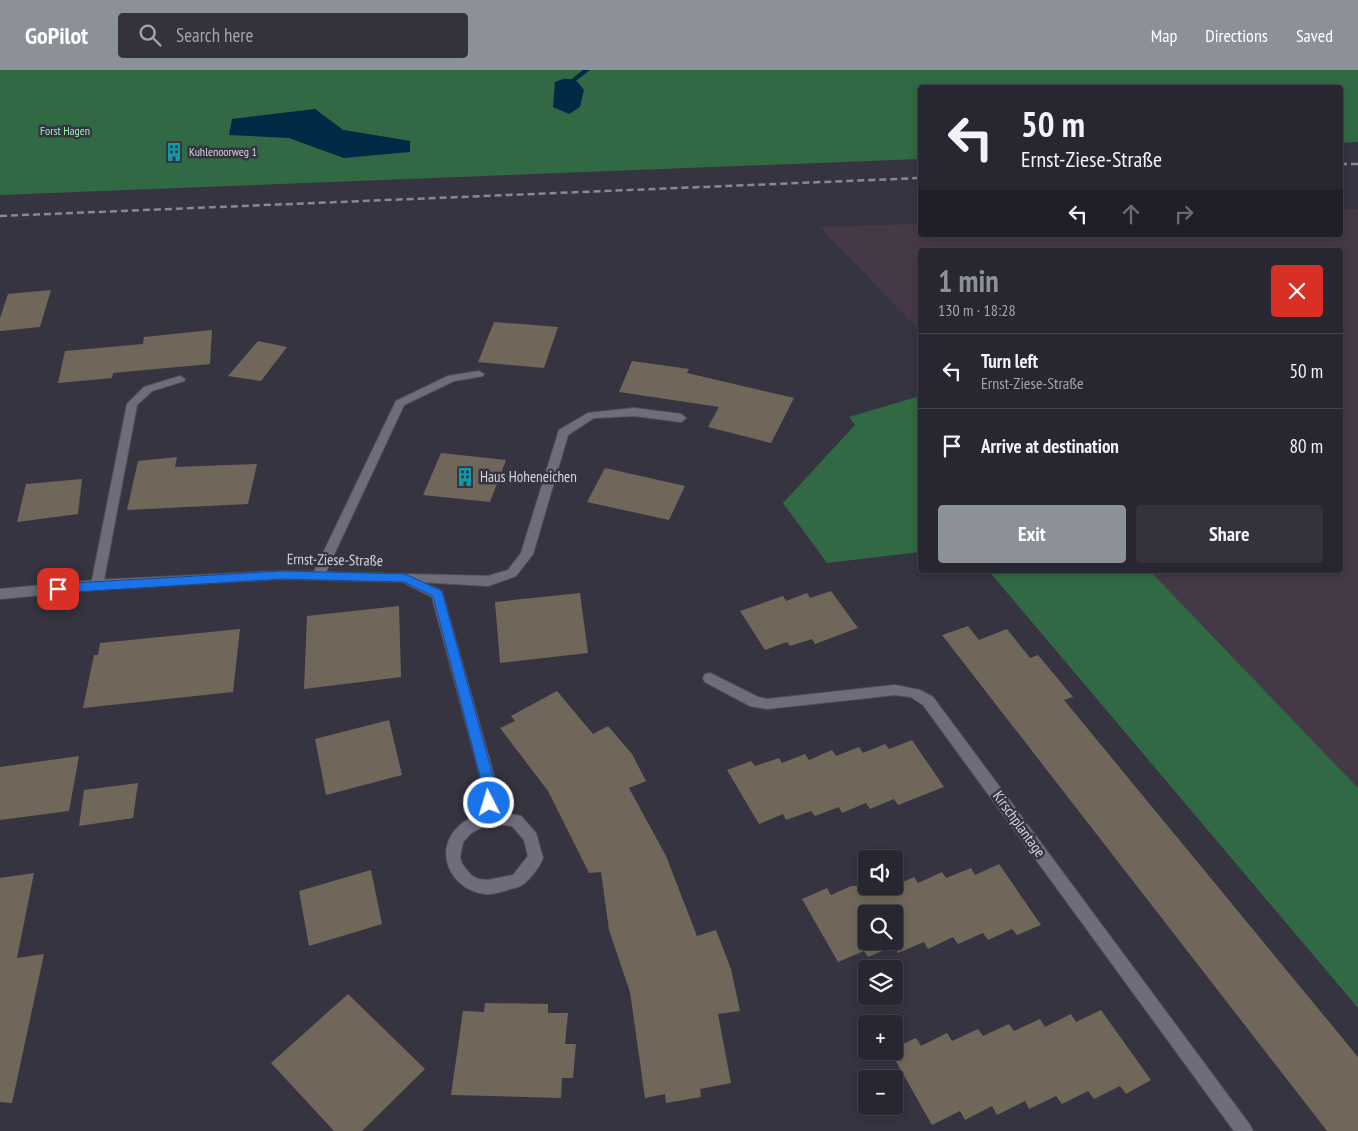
<!DOCTYPE html>
<html lang="en">
<head>
<meta charset="utf-8">
<style>
	body { margin:0; font-family:"PT Sans Narrow",sans-serif; background:#34333d; color:#f1f3f6; height:100vh; display:flex; flex-direction:column; font-size:19px; white-space:nowrap }
	* { box-sizing:border-box; margin:0 }
	p { font-size:16px; color:#a5a5ab }
	.icon { flex:none; width:28px; height:28px; fill:none; stroke:currentColor; stroke-width:2; stroke-linecap:round; stroke-linejoin:round }
	.map { position:relative; flex:1; overflow:hidden }
	.details { position:absolute; left:918px; top:178px; width:425px; height:325px; display:flex; flex-direction:column; background:#282731; border-radius:5px; box-shadow:0 2px 8px #0003,0 0 0 1px #44444d }
	.details>* { flex:none }
	.banner { position:absolute; left:918px; top:15px; width:425px; height:152px; border-radius:5px; box-shadow:0 2px 8px #0003,0 0 0 1px #44444d; background:#282731; color:#f1f3f6; overflow:hidden }
	.tools { position:absolute; left:858px; top:780px; display:grid; gap:10px }
	.tools a { display:grid; place-items:center; width:45px; height:45px; border-radius:5px; background:#282731; box-shadow:0 2px 8px #0003,0 0 0 1px #44444d; font-size:25px }
	.pin { position:absolute; display:grid; place-items:center; width:42px; height:42px; color:#fff; margin:-21px; border-radius:10px; box-shadow:0 2px 8px #0006 }
	.me { position:absolute; width:55px; margin:-28px; rotate:355deg; stroke-linejoin:round; filter:drop-shadow(0 0 4px #0008) }
	.turn { display:flex; align-items:center; gap:18px; height:105px; padding:0 20px; font-size:22px }
	.turn .icon { width:65px; height:65px; stroke-width:2.5 }
	.turn b { display:block; font-size:35px; line-height:42px }
	.lanes { display:flex; align-items:center; height:48px; padding:0 20px; background:#0003; justify-content:center; gap:25px; direction:ltr }
	.lanes .off { opacity:.35 }
	.round { display:grid; place-items:center; flex:none; width:52px; height:52px; border-radius:5px; background:#34333d }
	.overview { display:flex; align-items:center; justify-content:space-between; height:85px; padding:0 20px }
	h1 { font-size:30px; font-weight:600; line-height:38px; color:#8c9099 }
	.action { display:flex; gap:10px; margin-top:auto; padding:10px 20px }
	.action a { flex:1; height:58px; border-radius:5px; background:#8c9099; color:#fff; font-size:20px; font-weight:600; line-height:58px; text-align:center }
	.action a+a { background:#34333d; color:#f1f3f6 }
	ul { padding:0; list-style:none }
	li { display:flex; align-items:center; gap:15px; height:75px; padding:0 20px; border-top:1px solid #44444d }
	li div { flex:1 }
	li b { display:block; font-size:19px }
	li em { font-style:normal }
	header { display:flex; align-items:center; gap:30px; box-sizing:border-box; height:70px; padding:0 25px; background:#8c9099; color:#fff }
	header strong { font-size:24px }
	nav { display:flex; gap:28px; margin-inline-start:auto; font-size:18px }
	.search { width:350px; height:45px; background:#34333d; display:flex; align-items:center; gap:12px; box-sizing:border-box; padding:0 18px; border-radius:5px; color:#a5a5ab; font-size:19px }
	.map>svg:first-child { display:block }
	.commercial { fill:#463947 }
	.green { fill:#316944; fill-rule:evenodd }
	.water { fill:#002946 }
	.lines { fill:none; stroke-linecap:round; stroke-linejoin:round }
	.stream { fill:#002946; fill-rule:evenodd }
	.building { fill:#70675a; fill-rule:evenodd }
	.lane-casing { stroke:#51505b; stroke-width:2 }
	.street-casing { stroke:#51505b; stroke-width:2 }
	.lane { fill:#6e6d7b; fill-rule:evenodd }
	.street { fill:#6e6d7b; fill-rule:evenodd }
	.rail { stroke:#898893; stroke-width:2.5; stroke-dasharray:7 4; stroke-linecap:butt }
	.route { fill:#1a73e8; stroke:#114b97 }
	.labels { text-anchor:middle; stroke-width:5; stroke-linejoin:round; paint-order:stroke }
	.far-park-label { font-size:12px; fill:#9af0b4; stroke:#363441 }
	.far-poi-label { font-size:12px; fill:#d5d4dd; stroke:#363441; text-anchor:start }
	.poi-label { font-size:15px; fill:#d5d4dd; stroke:#363441; text-anchor:start }
	.street-label { font-size:15px; fill:#d5d4dd; stroke:#363441 }
</style>
</head>
<body>
<header>
<strong>GoPilot</strong>
<div class="search"><svg class="icon" aria-label="search" viewBox="0 0 24 24"><circle cx="10" cy="10" r="6"/><path d="M15 15l6 6"/></svg>Search here</div>
<nav><a>Map</a><a>Directions</a><a>Saved</a></nav>
</header>
<div class="map">
<svg width="1358" height="1061" viewBox="0 0 1358 1061">
	<rect width="100%" height="100%" fill="#363441"/>
	<path class="commercial" d="M1340 139H1358V718L1149 500H1340V180H920V261L820 157 920 154V165H1340Z"/>
	<g class="green">
		<path d="M0 0H1358V72L1340 73V18H920V89L0 125ZM315 39 343 60 410 71 344 88 289 68Z"/>
		<path d="M920 326V482L827 493 783 433 855 355 849 347Z"/>
		<path d="M988 500H1149L1358 718V938Z"/>
	</g>
	<g class="water">
		<path d="M563 9H575L584 20 580 37 569 44 553 37 555 12Z"/>
		<path d="M315 39 343 60 410 71V82L344 88 289 68 229 65 232 49Z"/>
	</g>
	<g class="lines">
		<path class="stream" d="M583 0H590L577 10H573V8Z"/>
	</g>
	<g class="building">
		<path d="M51 220 40 257 0 261V248L8 224Z"/>
		<path d="M494 252 558 257 544 298 478 292Z"/>
		<path d="M212 260 210 294 113 303 112 308 58 313 65 281 143 274 144 267Z"/>
		<path d="M258 271 287 277 261 311 228 306Z"/>
		<path d="M632 291 689 299 687 303 794 328 771 373 708 357 719 337 619 322Z"/>
		<path d="M441 383 506 390 490 432 423 425Z"/>
		<path d="M177 387 175 397 257 394 248 434 127 440 138 391Z"/>
		<path d="M605 398 685 416 669 450 587 432Z"/>
		<path d="M82 409 78 444 17 452 26 414Z"/>
		<path d="M831 521 858 558 815 574 812 569 790 576 787 572 765 580 740 541 783 526 786 531 807 523 810 528Z"/>
		<path d="M580 523 588 583 500 593 495 532Z"/>
		<path d="M399 536 401 607 304 619 307 546Z"/>
		<path d="M968 556 979 570 1007 559 1030 588 1038 585 1073 627 1064 630 1358 987V1061H1327L942 565Z"/>
		<path d="M240 559 233 622 83 638 94 585H98L100 573Z"/>
		<path d="M557 621 593 664 608 656 632 684 646 711 629 718 666 786 697 866 716 860 731 899 740 941 718 944 731 1013 700 1019 701 1027 666 1033 665 1024 645 1028 630 922 609 860 601 802 589 803 548 721 500 658 515 651 511 646Z"/>
		<path d="M389 650 402 705 326 725 315 669Z"/>
		<path d="M912 670 944 717 898 735 894 729 870 739 866 733 842 743 839 737 815 746 811 741 786 750 783 744 759 754 727 700 751 691 755 696 779 688 782 693 805 684 809 690 832 680 836 686 859 677 863 683 885 674 889 679Z"/>
		<path d="M79 686 69 741 0 750V697Z"/>
		<path d="M138 713 133 748 79 756 84 720Z"/>
		<path d="M999 794 1041 855 1017 865 1012 859 988 870 983 863 958 874 953 867 928 879 924 872 898 883 894 876 868 887 864 881 838 892 802 829 827 818 831 825 851 816H894L914 807 918 813 942 802 946 808 971 798 975 805ZM866 844H894V871H866Z"/>
		<path d="M371 800 382 854 309 876 299 821Z"/>
		<path d="M34 803 17 888 44 884 12 1033 0 1032V808Z"/>
		<path d="M348 924 425 999 362 1061H334L271 993Z"/>
		<path d="M485 933 548 934V943H568L565 974H576L573 1008H562L561 1028 451 1025 463 941 484 942Z"/>
		<path d="M1101 940 1151 1010 1126 1024 1120 1016 1094 1029 1088 1021 1062 1034 1056 1026 1029 1039 1025 1031 997 1045 992 1036 965 1050 960 1041 932 1055 890 981H894V978L916 968 921 976 947 963 952 971 978 959 983 966 1009 954 1014 961 1040 949 1045 957 1071 944 1076 952Z"/>
	</g>
	<g class="lines">
		<g class="lane-casing">
			<g id="lane">
				<path d="M479 301 484 304 483 306 454 311 404 335 324 506 322 509H314L312 506 396 331 448 306Z"/>
				<path d="M180 306 185 309 184 311 152 321 137 335 103 515 101 518H93L91 515 127 334 144 317Z"/>
				<path d="M634 338 681 344 686 348 681 352 634 346 594 348 568 365 533 484 516 506 488 516 401 511 399 508 401 505 405 504 488 506 508 500 521 483 559 360 588 343Z"/>
			</g>
		</g>
		<g class="street-casing">
			<g id="street">
				<path d="M282 501 405 504 442 521 494 706 497 742 521 746 536 763 543 788C540 796 530 810 522 815 518 818 512 818 507 820 500 822 492 825 485 824 451 820 432 781 459 756 465 750 475 747 483 744L480 706 432 527 403 512 282 509 97 520 0 529V519L97 510ZM491 753 512 756 524 770 528 786 513 805 488 810 478 809 471 805 462 794 460 787 463 772 471 763Z"/>
				<path d="M710 603 758 627 767 629 895 615 920 620 933 627 1250 1055 1253 1061H1234L923 635 911 627 895 625 767 639 750 636 705 612 703 608 705 604Z"/>
			</g>
		</g>
		<use href="#lane" class="lane"/>
		<use href="#street" class="street"/>
		<g class="rail">
			<path d="M1340 94H1358"/>
			<path d="M0 146 920 108"/>
		</g>
	</g>
	<path class="route" d="M282 501 405 504 442 521 493 706 496 733 494 737 489 739 485 737 483 733 480 706 433 526 404 512 282 509 58 523 53 519 58 514Z"/>
	<defs>
		<g id="building-bare" transform="scale(1.5)"><path d="M-4-6H4V6H1V3H-1V6H-4ZM-2.5-4.3h1.7v1.8h-1.7ZM.8-4.3h1.7v1.8H.8ZM-2.5-1h1.7V.8h-1.7ZM.8-1h1.7V.8H.8Z" fill="#0f9aa8" stroke="#363441" stroke-width="2.5" paint-order="stroke"/></g>
	</defs>
	<g fill-rule="evenodd">
		<use href="#building-bare" x="174" y="82"/>
		<use href="#building-bare" x="465" y="407"/>
	</g>
	<g class="labels">
		<g class="far-park-label">
			<text x="65" y="65">Forst Hagen</text>
		</g>
		<g class="far-poi-label">
			<text x="189" y="86">Kuhlenoorweg 1</text>
		</g>
		<g class="poi-label">
			<text x="480" y="412">Haus Hoheneichen</text>
		</g>
		<g class="street-label">
			<text transform="translate(335 490) rotate(1)" y="5">Ernst-Ziese-Straße</text>
			<text transform="translate(1019 754) rotate(54)" y="5">Kirschplantage</text>
		</g>
	</g>
</svg>
<div class="tools">
<a><svg class="icon" aria-label="sound" viewBox="0 0 24 24"><path d="M4 9h4l5-4v14l-5-4H4zM17 9q2 3 0 6"/></svg></a>
<a><svg class="icon" aria-label="search" viewBox="0 0 24 24"><circle cx="10" cy="10" r="6"/><path d="M15 15l6 6"/></svg></a>
<a><svg class="icon" aria-label="layers" viewBox="0 0 24 24"><path d="M12 4l9 5-9 5-9-5zM3 14l9 5 9-5"/></svg></a>
<a>+</a>
<a>−</a>
</div>
<div class="pin" style="left:58px;top:519px;background:#d93025"><svg class="icon" aria-label="arrive" viewBox="0 0 24 24"><path d="M6 21V4h12l-3 4 3 4H6"/></svg></div>
<svg class="me" style="left:489px;top:733px" viewBox="-20 -20 40 40"><circle r="17" fill="#1a73e8" stroke="#fff" stroke-width="3"/><path d="M0-11L8 9 0 5-8 9z" fill="#fff"/></svg>
<div class="banner">
<div class="turn"><svg class="icon" aria-label="left" viewBox="0 0 24 24"><path d="M17 20v-9H6M10 6l-5 5 5 5"/></svg><div><b>50 m</b>Ernst-Ziese-Straße</div></div>
<div class="lanes"><svg class="icon" aria-label="left" viewBox="0 0 24 24"><path d="M17 20v-9H6M10 6l-5 5 5 5"/></svg><svg class="icon off" aria-label="ahead" viewBox="0 0 24 24"><path d="M12 20V5M6 11l6-6 6 6"/></svg><svg class="icon off" aria-label="right" viewBox="0 0 24 24"><path d="M7 20v-9h11M14 6l5 5-5 5"/></svg></div>
</div>
<section class="details">
<div class="overview"><div><h1>1 min</h1><p>130 m · 18:28</p></div><a class="round" style="background:#d93025;color:#fff"><svg class="icon" aria-label="close" viewBox="0 0 24 24"><path d="M6 6l12 12M18 6L6 18"/></svg></a></div>
<ul>
<li><svg class="icon" aria-label="left" viewBox="0 0 24 24"><path d="M17 20v-9H6M10 6l-5 5 5 5"/></svg><div><b>Turn left</b><p>Ernst-Ziese-Straße</p></div><em>50 m</em></li>
<li><svg class="icon" aria-label="arrive" viewBox="0 0 24 24"><path d="M6 21V4h12l-3 4 3 4H6"/></svg><div><b>Arrive at destination</b></div><em>80 m</em></li>
</ul>
<div class="action"><a>Exit</a><a>Share</a></div>
</section>
</div>
</body>
</html>
